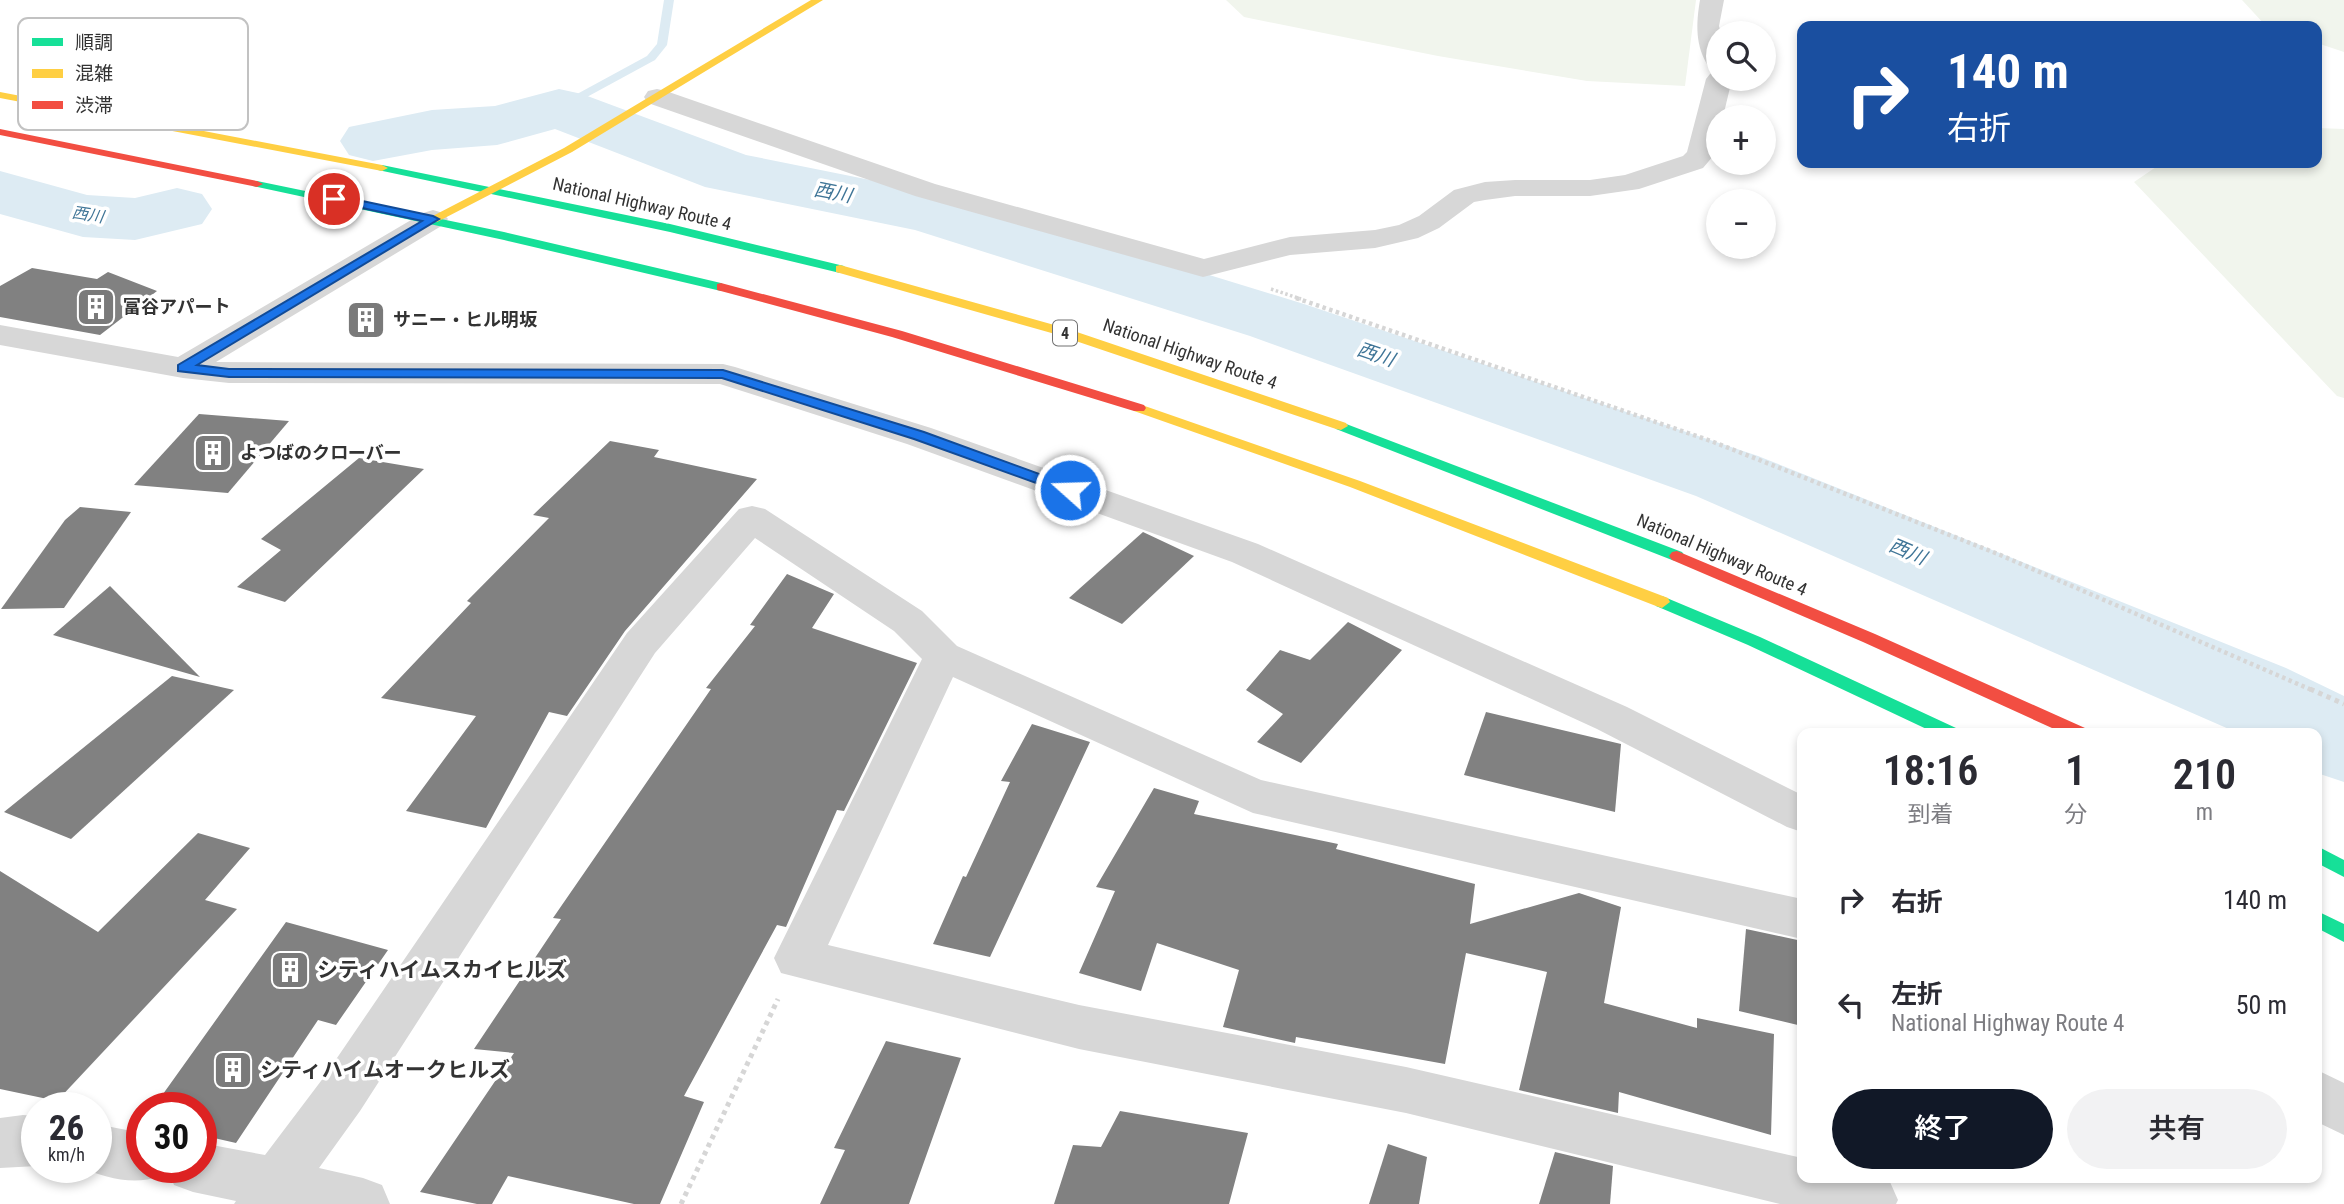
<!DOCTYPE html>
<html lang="ja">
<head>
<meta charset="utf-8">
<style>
	body { margin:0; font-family:"Roboto Condensed","Noto Sans JP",sans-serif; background:#f2f2f3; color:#2b2b33; height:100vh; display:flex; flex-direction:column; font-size:26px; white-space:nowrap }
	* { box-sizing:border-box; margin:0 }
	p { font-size:23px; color:#7c7c81 }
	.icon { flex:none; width:38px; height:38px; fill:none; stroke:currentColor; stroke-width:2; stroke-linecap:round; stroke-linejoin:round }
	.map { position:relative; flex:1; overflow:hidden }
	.details { position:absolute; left:1797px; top:728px; width:525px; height:455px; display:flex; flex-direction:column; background:#fff; border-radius:14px; box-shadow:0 4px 10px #0003 }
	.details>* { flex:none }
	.top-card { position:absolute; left:1797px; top:21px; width:525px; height:147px; border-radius:14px; box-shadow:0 4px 10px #0003; background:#1a4fa0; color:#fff; overflow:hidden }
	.controls { position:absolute; left:1706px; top:21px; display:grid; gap:14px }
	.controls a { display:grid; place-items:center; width:70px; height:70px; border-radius:50%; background:#fff; box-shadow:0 4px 10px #0003; font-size:35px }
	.speed { position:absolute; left:21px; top:1092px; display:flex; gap:14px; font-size:35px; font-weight:700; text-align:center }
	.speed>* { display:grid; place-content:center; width:91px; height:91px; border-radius:50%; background:#fff; box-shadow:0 4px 10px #0003; line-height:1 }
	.speed small { font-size:18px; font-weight:400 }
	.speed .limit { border:10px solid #d22; background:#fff; color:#111 }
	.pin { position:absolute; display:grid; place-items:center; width:60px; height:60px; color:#fff; margin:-30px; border:4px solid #fff; border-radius:50%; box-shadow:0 2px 7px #0007 }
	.me { position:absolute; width:77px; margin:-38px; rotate:290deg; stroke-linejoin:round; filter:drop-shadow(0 0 5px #0008) }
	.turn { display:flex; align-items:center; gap:24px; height:147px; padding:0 35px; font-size:32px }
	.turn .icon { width:91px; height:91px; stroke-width:2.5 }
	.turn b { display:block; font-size:49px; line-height:60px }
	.eta { display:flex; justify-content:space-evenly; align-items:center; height:119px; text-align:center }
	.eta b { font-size:42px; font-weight:600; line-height:49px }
	.action { display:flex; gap:14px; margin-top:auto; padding:14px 35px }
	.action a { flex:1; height:80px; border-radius:42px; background:#111827; color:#fff; font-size:28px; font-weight:600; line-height:80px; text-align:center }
	.action a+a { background:#f2f2f3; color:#2b2b33 }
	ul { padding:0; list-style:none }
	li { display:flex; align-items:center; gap:21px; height:105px; padding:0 35px }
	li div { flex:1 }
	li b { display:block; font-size:26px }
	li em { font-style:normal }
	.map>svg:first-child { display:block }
	.green { fill:#f1f5ed }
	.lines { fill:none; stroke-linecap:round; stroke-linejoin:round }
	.stream { fill:#ddebf3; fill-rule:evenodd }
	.river { fill:#ddebf3; fill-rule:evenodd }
	.building { fill:#818181 }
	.path-far2 { stroke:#d6d6d6; stroke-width:3.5; stroke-dasharray:2.5 2.5; stroke-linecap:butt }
	.path-far1 { stroke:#d6d6d6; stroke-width:4.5; stroke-dasharray:3.5 3.5; stroke-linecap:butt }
	.path { stroke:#d6d6d6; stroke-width:5; stroke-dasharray:4.5 4.5; stroke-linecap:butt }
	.street { fill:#d7d7d7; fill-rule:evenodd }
	.fast { fill:#16e098; fill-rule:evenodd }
	.slow { fill:#ffcf43; fill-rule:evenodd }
	.jam { fill:#f24e42; fill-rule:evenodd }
	.route { fill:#1a73e8; stroke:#114b97; stroke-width:2 }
	.labels { text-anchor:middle; stroke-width:7; stroke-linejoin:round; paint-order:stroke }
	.far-water-label { font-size:16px; font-style:italic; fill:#3f7597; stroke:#fff }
	.shield { fill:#fff; stroke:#707070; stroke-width:2 }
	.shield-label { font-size:16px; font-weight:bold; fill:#333 }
	.street-label { font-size:18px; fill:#333; stroke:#fff }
	.poi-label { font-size:18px; font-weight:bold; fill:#333; stroke:#fff; text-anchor:start }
	.water-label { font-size:19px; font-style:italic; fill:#3f7597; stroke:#fff }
	.near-poi-label { font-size:21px; font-weight:bold; fill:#333; stroke:#fff; text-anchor:start }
	.key { fill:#fff; stroke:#c2c2c2; stroke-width:2 }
	.key-label { font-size:19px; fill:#333 }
</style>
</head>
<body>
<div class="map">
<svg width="2344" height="1204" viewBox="0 0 2344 1204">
	<rect width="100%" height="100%" fill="#fff"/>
	<g class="green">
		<path d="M1226 0H1696L1685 86 1587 81 1438 56 1244 17Z"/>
		<path d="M2242 0H2344V52L2317 43V26H2266Z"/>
		<path d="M2317 128 2344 129V398L2337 396 2134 182 2162 163H2317Z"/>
	</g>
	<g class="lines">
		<path class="stream" d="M664 0H674L667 45 655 60 563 110H555V106L647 56 657 44Z"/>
		<g class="river">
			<path d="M559 89 582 94 746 155 955 197 1304 304 1758 456 2286 668 2344 696V782L2317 773V733H2238L1696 496 1250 336 915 230 705 187 555 129 497 145 432 150 373 161 349 155 340 141 349 127 432 110 495 106Z"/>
			<path d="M0 171 87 195 135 198 177 188 202 194 212 209 202 224 135 240 83 237 0 214Z"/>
		</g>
	</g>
	<g class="building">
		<path d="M32 268 97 279 108 272 157 291 100 335 0 317V286Z"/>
		<path d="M199 414 289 421 228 493 134 485Z"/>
		<path d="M610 441 659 450 654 457 757 479 625 631 567 716 549 712 486 828 406 811 476 716 381 698 471 603 467 601 549 518 533 515Z"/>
		<path d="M359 458 424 469 285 602 237 587 281 550 261 539Z"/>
		<path d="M80 507 131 512 64 608 1 609 65 520Z"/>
		<path d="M1143 532 1194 556 1122 624 1069 598Z"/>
		<path d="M787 574 834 594 812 628 917 663 844 811 837 810 786 927 777 925 684 1096 704 1102 660 1204H634L508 1176 492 1204H477L420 1192 514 1053 474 1049 561 919 553 918 711 689 706 688 755 626 750 625Z"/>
		<path d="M110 586 200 677 53 635Z"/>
		<path d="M1348 622 1402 650 1301 763 1257 742 1283 714 1246 690 1280 650 1310 660Z"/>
		<path d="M172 676 234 690 71 839 4 812Z"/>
		<path d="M1486 712 1621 744 1615 812 1464 775Z"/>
		<path d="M1032 724 1090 742 990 957 933 944 963 876 966 877 1010 782 1001 781Z"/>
		<path d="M1154 788 1199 801 1194 814 1338 844 1336 849 1475 884 1470 924 1579 893 1621 907 1604 1003 1697 1028V1018L1774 1034 1771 1135 1619 1092 1618 1113 1519 1090 1547 972 1466 953 1445 1064 1296 1037 1295 1043 1223 1027 1239 970 1157 943 1141 991 1079 973 1115 891 1096 887Z"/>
		<path d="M198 833 250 848 205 900 237 909 57 1101 0 1089V871L98 932Z"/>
		<path d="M286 922 388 950 336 1025 318 1020 236 1143 201 1135V1108H153Z"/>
		<path d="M1746 929 1802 941V1026L1739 1011Z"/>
		<path d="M886 1041 961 1058 909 1204H820L845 1150 834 1148Z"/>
		<path d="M1120 1111 1248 1133 1229 1204H1054L1073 1145 1101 1147Z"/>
		<path d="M1388 1144 1427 1157 1419 1204H1369Z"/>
		<path d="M1555 1152 1613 1166 1610 1204H1539Z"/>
	</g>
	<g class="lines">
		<path class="path-far2" d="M1271 289 1301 299"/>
		<path class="path-far1" d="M1296 298 1711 441 1998 554 2314 691"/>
		<g class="path">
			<path d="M2310 689 2344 704"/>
			<path d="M681 1204 778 999"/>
		</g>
		<g class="street">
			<path d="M1700 0H1724L1719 26 1721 33H1718V69L1709 67C1695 47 1696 23 1700 0Z"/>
			<path d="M1718 71V79H1732L1723 117H1718V135L1714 155 1703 168 1639 189 1590 196H1515L1485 200 1474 202 1439 228 1418 238 1375 248 1290 255 1203 277 915 196 648 103 644 97 648 91 657 89 666 91 935 184 1204 259 1290 237 1375 230 1399 225 1419 216 1454 190 1485 182 1515 180H1590L1625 175 1683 156 1687 152 1706 79 1710 74Z"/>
			<path d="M433 210 443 213 448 219 443 225 216 362 723 364 735 367 931 428 1258 544 1627 707 1802 795V832L1787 827 1597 729 1232 562 907 444 720 384 229 383 183 378 0 345V325L178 357 423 213Z"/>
			<path d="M752 506 765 509 922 611 957 646 1261 780 1802 899V939L1253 813 953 677 828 945 1079 1005 1406 1067 1802 1158V1178H1880L1890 1182 1898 1200 1896 1204H1780L1406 1113 1079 1049 781 973 774 958 922 659 894 631 755 538 655 653 360 1111 319 1168 363 1178 382 1185 390 1204H234L236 1201 193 1192 174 1185 167 1167H201V1143L265 1155 324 1077 627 633 739 509Z"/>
			<path d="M2317 1070 2344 1083V1135L2317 1122Z"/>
			<path d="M23 1115 37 1116V1166L0 1168V1118Z"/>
			<path d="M96 1124 142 1133V1167H164L160 1176C134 1186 106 1178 79 1167H96Z"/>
		</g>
		<g class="fast">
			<path d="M382 165 670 224 844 266 846 269 840 273 670 232 378 170V166Z"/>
			<path d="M257 181 504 232 721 283 727 287 721 291 504 240 253 186 251 184Z"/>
			<path d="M1341 422 1682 552 1685 556 1677 561 1672 560 1336 429 1334 426Z"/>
			<path d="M1662 596 1760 637 1956 728 1959 733H1935L1748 645 1656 606 1654 602Z"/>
			<path d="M2317 846 2344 860V877L2317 863Z"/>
			<path d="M2317 911 2344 924V942L2317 928Z"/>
		</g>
		<g class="slow">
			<path d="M811 0H823L572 152 437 222H429L427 219 564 148Z"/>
			<path d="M0 92 382 165 388 168 382 171 0 98Z"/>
			<path d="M840 265 1065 328 1346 423 1348 426 1341 430 1336 429 1055 334 836 272V266Z"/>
			<path d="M1139 404 1360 481 1668 598 1670 602 1662 608 1656 606 1350 487 1134 411 1132 408 1134 405Z"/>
		</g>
		<g class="jam">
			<path d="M0 129 257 181 263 184 257 187 0 135Z"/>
			<path d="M721 283 902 331 1144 405 1146 408 1144 411H1134L892 337 717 290V284Z"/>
			<path d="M1677 551 1875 634 2085 728 2088 733H2063L1863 642 1672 560 1669 556 1672 552Z"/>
		</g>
	</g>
	<path class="route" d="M334 195 433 216 439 219 197 365 229 369 723 370 924 432 1075 487 1077 490 1070 495 1064 493 914 439 722 378 229 377 178 371V365L422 221 330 201 329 199Z"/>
	<defs>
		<g id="building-square" transform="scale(2.0125)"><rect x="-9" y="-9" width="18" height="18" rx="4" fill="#7a7a7a" stroke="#fff"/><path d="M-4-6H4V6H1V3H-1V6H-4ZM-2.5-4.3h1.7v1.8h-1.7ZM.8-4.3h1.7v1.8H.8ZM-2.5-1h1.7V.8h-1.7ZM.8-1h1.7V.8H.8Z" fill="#fff"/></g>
	</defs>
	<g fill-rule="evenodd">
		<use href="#building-square" x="96" y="307"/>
		<use href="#building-square" x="366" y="320"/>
		<use href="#building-square" x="213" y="453"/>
		<use href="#building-square" x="290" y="970"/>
		<use href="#building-square" x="233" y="1070"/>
	</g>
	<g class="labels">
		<g class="far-water-label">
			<text transform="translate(88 214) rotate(9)" y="6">西川</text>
		</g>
		<rect class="shield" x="1053" y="320.5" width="24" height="25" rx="5"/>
		<g class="shield-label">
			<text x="1065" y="339">4</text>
		</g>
		<g class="street-label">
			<text transform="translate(642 204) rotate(13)" y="6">National Highway Route 4</text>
			<text transform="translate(1190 354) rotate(19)" y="6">National Highway Route 4</text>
			<text transform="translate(1722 555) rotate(23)" y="6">National Highway Route 4</text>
		</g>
		<g class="poi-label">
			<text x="123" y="313">富谷アパート</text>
			<text x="393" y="326">サニー・ヒル明坂</text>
			<text x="240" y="459">よつばのクローバー</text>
		</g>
		<g class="water-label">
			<text transform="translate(833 192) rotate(11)" y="7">西川</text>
			<text transform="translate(1376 354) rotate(19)" y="7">西川</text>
			<text transform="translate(1908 551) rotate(23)" y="7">西川</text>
		</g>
		<g class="near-poi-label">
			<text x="317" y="977">シティハイムスカイヒルズ</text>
			<text x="260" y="1077">シティハイムオークヒルズ</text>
		</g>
	</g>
	<rect x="18" y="18" width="230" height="112" rx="10" class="key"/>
	<rect x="32" y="38" width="31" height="8" fill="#16e098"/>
	<rect x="32" y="69" width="31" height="9" fill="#ffcf43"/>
	<rect x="32" y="101" width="31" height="8" fill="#f24e42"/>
	<g class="key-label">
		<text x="75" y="49">順調</text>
		<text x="75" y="80">混雑</text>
		<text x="75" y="112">渋滞</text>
	</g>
</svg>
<div class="controls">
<a><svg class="icon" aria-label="search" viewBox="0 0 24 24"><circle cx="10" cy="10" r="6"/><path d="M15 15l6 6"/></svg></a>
<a>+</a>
<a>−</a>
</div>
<div class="speed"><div>26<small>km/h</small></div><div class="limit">30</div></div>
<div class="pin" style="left:334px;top:199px;background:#d93025"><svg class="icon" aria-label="arrive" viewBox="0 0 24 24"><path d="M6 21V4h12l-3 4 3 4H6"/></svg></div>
<svg class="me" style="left:1070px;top:490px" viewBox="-20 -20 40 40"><circle r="17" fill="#1a73e8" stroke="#fff" stroke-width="3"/><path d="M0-11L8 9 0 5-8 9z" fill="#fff"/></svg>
<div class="top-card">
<div class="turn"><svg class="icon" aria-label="right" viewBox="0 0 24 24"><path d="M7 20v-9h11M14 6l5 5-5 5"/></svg><div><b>140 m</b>右折</div></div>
</div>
<section class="details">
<div class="eta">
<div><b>18:16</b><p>到着</p></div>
<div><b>1</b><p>分</p></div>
<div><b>210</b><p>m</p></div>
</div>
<ul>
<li><svg class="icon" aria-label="right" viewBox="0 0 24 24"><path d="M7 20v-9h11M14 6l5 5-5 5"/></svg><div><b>右折</b></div><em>140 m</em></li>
<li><svg class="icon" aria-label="left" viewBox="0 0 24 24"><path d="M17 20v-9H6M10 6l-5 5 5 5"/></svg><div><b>左折</b><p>National Highway Route 4</p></div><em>50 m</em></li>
</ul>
<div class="action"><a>終了</a><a>共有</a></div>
</section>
</div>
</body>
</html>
